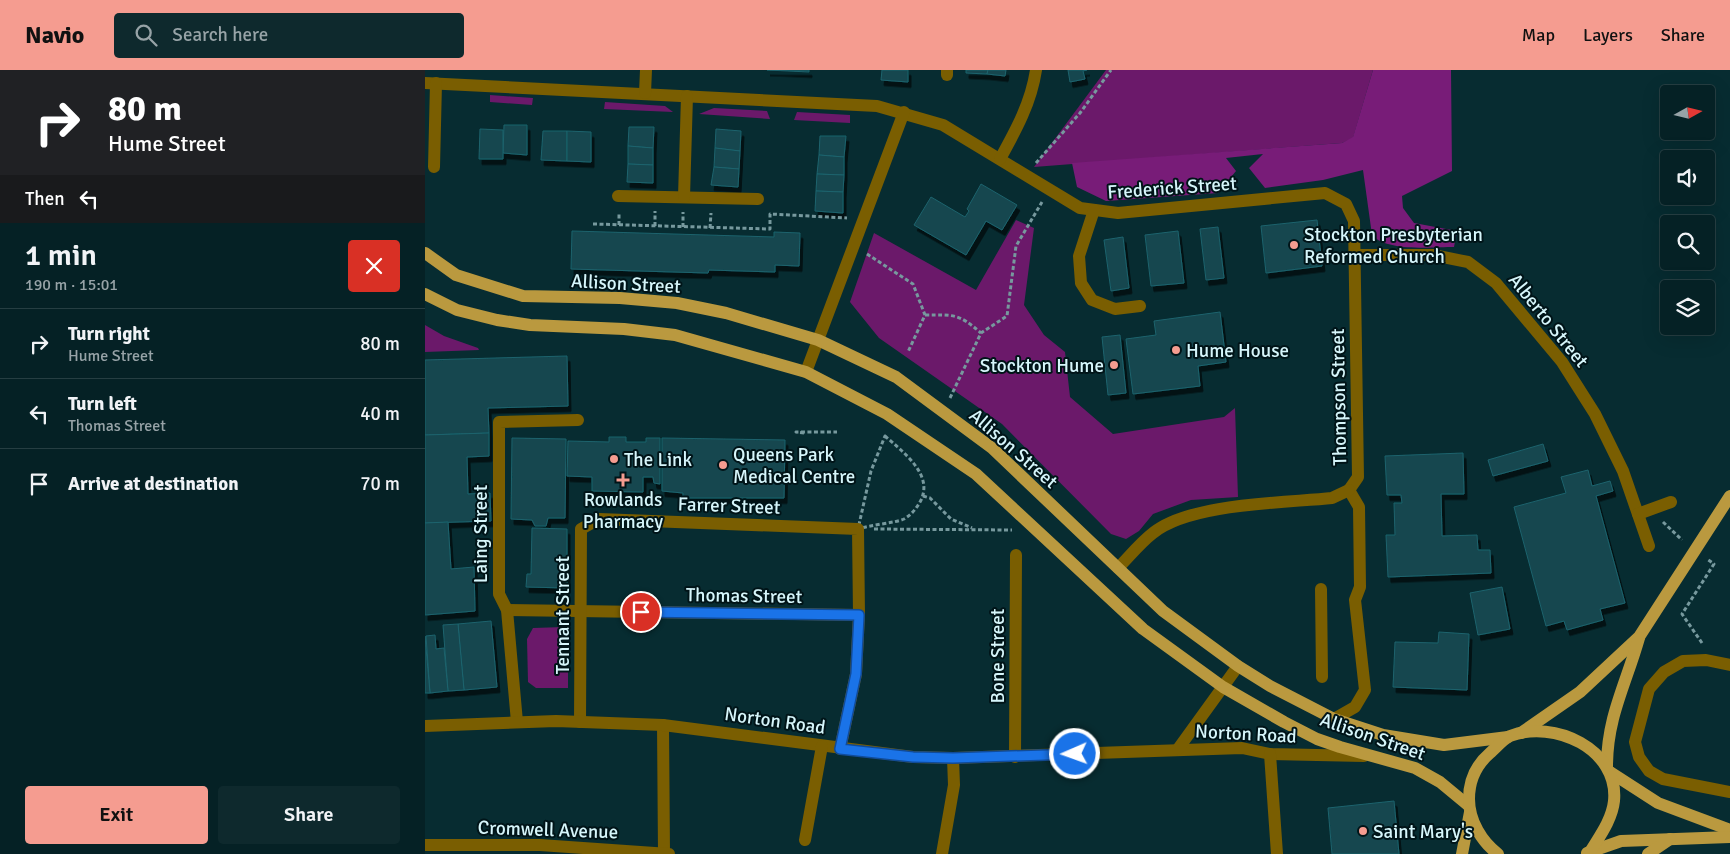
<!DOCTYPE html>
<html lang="en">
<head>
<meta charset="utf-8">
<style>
	body { margin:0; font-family:Signika,sans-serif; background:#0e292d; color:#f1f3f6; height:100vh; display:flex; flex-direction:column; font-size:19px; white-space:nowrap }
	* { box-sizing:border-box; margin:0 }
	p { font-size:16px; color:#97a3a7 }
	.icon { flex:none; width:28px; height:28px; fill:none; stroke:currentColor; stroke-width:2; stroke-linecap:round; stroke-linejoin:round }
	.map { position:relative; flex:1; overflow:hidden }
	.details { display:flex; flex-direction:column; background:#052125; width:425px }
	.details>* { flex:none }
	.hud { background:#202124; color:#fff; overflow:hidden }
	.needle { width:32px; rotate:82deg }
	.fabs { position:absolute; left:1235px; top:15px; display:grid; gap:10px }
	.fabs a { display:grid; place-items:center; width:55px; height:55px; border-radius:5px; background:#052125; box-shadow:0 5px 20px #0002,0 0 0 1px #263e42; font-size:25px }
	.pin { position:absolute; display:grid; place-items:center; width:42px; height:42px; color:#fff; margin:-21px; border:2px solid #fff; border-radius:50%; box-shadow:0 1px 5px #0007 }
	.me { position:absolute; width:55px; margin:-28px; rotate:268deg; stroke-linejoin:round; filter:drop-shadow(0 0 4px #0008) }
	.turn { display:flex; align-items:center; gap:18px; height:105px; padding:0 25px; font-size:22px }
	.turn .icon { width:65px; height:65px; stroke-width:2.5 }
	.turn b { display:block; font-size:35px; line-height:42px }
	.then { display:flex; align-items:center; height:48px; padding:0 25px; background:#0003; gap:10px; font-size:19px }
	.round { display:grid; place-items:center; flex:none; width:52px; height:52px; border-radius:5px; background:#0e292d }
	.headline { display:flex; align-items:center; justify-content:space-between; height:85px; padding:0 25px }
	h1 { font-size:30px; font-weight:600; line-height:38px }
	.cta { display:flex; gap:10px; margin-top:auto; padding:10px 25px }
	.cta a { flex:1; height:58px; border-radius:5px; background:#f59c90; color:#111; font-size:20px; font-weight:600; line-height:58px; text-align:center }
	.cta a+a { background:#0e292d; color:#f1f3f6 }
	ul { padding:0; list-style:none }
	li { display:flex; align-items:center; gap:15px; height:70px; padding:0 25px; border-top:1px solid #263e42 }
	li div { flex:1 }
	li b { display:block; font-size:19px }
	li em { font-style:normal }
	header { display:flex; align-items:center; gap:30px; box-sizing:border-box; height:70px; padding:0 25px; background:#f59c90; color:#111 }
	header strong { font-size:24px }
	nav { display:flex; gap:28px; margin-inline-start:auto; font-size:18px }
	.search { width:350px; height:45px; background:#0e292d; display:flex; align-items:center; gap:12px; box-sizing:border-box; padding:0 18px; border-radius:5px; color:#97a3a7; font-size:19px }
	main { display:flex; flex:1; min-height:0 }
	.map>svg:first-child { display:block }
	.green { fill:#6b196a }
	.forest { fill:#781c78 }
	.building { fill:#12474f; stroke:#1d636d; filter:url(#shadow) }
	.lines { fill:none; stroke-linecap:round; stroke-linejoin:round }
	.path { stroke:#77999e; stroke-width:3; stroke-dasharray:4 2.5; stroke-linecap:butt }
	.minor { stroke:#7a5e01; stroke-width:12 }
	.major { stroke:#ba993f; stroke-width:12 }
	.route-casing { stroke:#114b97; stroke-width:12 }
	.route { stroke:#1a73e8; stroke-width:9 }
	.poi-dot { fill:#f59c90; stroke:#001418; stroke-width:2 }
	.labels { text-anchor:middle; stroke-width:4; stroke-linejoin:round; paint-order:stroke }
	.street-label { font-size:19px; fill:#d6f6fb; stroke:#001418 }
	.poi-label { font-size:19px; fill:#d6f6fb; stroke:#001418; text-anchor:start }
</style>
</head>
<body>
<header>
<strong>Navio</strong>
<div class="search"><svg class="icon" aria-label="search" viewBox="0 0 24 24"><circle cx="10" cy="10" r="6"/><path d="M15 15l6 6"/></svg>Search here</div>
<nav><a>Map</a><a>Layers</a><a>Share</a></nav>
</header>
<main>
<section class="details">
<div class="hud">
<div class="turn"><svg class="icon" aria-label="right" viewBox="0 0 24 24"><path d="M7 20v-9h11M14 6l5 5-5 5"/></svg><div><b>80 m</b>Hume Street</div></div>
<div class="then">Then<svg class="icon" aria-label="left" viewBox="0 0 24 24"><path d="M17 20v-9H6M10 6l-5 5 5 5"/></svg></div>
</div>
<div class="headline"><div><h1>1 min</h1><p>190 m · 15:01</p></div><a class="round" style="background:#d93025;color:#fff"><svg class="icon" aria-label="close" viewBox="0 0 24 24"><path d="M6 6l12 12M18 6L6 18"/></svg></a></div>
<ul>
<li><svg class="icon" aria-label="right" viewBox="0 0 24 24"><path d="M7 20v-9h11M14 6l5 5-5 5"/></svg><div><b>Turn right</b><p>Hume Street</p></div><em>80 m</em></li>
<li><svg class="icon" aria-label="left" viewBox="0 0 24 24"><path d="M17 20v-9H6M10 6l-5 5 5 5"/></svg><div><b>Turn left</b><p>Thomas Street</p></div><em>40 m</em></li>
<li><svg class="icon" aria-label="arrive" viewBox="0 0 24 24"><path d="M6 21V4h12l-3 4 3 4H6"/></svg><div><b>Arrive at destination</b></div><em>70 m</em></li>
</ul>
<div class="cta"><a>Exit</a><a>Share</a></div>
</section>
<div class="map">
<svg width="1305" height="784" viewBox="0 0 1305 784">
	<defs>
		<filter id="shadow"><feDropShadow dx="3" dy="5.5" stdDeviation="0" flood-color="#0009"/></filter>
	</defs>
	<rect width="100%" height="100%" fill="#072c31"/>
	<g class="green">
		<path d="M681 0H948L928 68 917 73 609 97Z"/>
		<path d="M65 25 108 28 107 35 65 32Z"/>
		<path d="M180 32 240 36 248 42 179 39Z"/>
		<path d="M289 38 342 41 345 49 274 44Z"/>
		<path d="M372 42 425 45V53L369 50Z"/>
		<path d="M591 150 609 158 599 235 619 265 640 282 645 327 688 364 799 347 810 338 813 427 766 430 728 444 714 461 701 469 686 464 577 354 454 268 425 232 449 163 551 220Z"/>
		<path d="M0 255 19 266 53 278 54 280 0 282Z"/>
		<path d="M139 557 143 561V618H111L103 612 102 569 108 558Z"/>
	</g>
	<path class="forest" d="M948 0H1026L1027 101 977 126 978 138 989 153 1032 161 1029 177C1007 177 962 182 947 165L938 100 898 110 840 118 824 98 838 84 801 88 811 101 793 123 681 131 652 117 647 93 917 73 928 67Z"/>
	<g class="building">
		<path d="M342 0H384V2Z"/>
		<path d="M457 0H483V12L456 10Z"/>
		<path d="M541 0H563L562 4 541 3Z"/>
		<path d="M563 0H581L580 6 562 4Z"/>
		<path d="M643 0H662L658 1 660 9 645 12Z"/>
		<path d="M79 55H102V85L78 83Z"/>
		<path d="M204 57H229L228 78 203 76Z"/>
		<path d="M55 59 78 60V89H54Z"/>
		<path d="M291 59 316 61 315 81 290 78Z"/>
		<path d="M118 61H142V91L116 90Z"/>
		<path d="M142 61 166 62V92L142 91Z"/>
		<path d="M395 66H421L419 87 394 85Z"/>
		<path d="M203 76 228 78V95L203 94Z"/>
		<path d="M290 78 315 81 314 99 289 97Z"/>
		<path d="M394 85 419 87V105L392 104Z"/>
		<path d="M203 94 228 95V113L202 112Z"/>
		<path d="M289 97 314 99 313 117 286 115Z"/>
		<path d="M392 104 419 105 418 122 391 121Z"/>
		<path d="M556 114 592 135 577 160 561 151 541 185 489 155 506 127 540 147 544 141 542 139Z"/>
		<path d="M391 121 418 122V143L390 141Z"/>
		<path d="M892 150 897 196 841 203 836 156Z"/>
		<path d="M793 157 799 208 781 210 775 159Z"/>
		<path d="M147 161 349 167V162L375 163 374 196 350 195V202L284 200 283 203 146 199Z"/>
		<path d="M753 161 759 213 726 216 720 165Z"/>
		<path d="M698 167 704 218 686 221 679 170Z"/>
		<path d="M795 242 801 292 773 296 775 316 708 324 701 269 731 265 729 251Z"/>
		<path d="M695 265 701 323 683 325 677 267Z"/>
		<path d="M142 286 143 336 63 338 64 363 0 365V290Z"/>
		<path d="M64 363V386L42 387 43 424 65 423 66 451 0 453V365Z"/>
		<path d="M184 367H201V372H221V368H235V414L229 413 228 407H218V422L167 421V407L142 406 143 371 184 372Z"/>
		<path d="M87 368 141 369 140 448H123L121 456H110L107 450 86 449Z"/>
		<path d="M237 368 360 370 359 428H258V423L237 421Z"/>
		<path d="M1118 374 1123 391 1068 406 1063 390Z"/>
		<path d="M1038 383 1039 424H1016L1017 466 1052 465 1053 480H1065L1066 503 963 507 961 465H970L969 433H977L976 425H962L960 386Z"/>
		<path d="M1163 400 1167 416 1185 411 1188 421 1171 426 1200 533 1175 539 1178 550 1142 560 1139 551 1121 556 1089 437 1141 423 1136 407Z"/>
		<path d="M23 452 26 499 49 497 50 541 0 545V453Z"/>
		<path d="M107 458 142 459V518L101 517 102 504H106Z"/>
		<path d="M1077 517 1085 559 1053 565 1045 523Z"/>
		<path d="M66 551 72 617 39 620 33 554Z"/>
		<path d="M33 554 39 620 23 621 18 555Z"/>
		<path d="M1014 562 1044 564 1042 620 968 617 970 572 1013 573Z"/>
		<path d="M10 565 11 579 19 578 23 621 5 623 1 566Z"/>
		<path d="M0 566 5 623H0Z"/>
		<path d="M969 731 974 784H907L903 738Z"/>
	</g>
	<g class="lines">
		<g class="path">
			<path d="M611 93 655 43 686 0"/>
			<path d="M168 154 345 159V144L422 148"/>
			<path d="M194 155V143"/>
			<path d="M230 156V141"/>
			<path d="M258 157V142"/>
			<path d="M285 158 286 143"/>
			<path d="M442 184 488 214 500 245 483 282"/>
			<path d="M500 245C529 245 533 243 556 263"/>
			<path d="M525 328 556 263 582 246 591 176 617 132"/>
			<path d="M379 363 371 362H412"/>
			<path d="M460 366C478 382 510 405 495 432 491 439 486 445 479 449 470 453 444 455 433 459L446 401Z"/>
			<path d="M498 426 505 428 526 449 547 458"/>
			<path d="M1238 452 1257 470"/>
			<path d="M449 459 587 460"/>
			<path d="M1277 573 1257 544 1289 494 1282 489"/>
		</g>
		<g class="minor">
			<path d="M522 5V0"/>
			<path d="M0 13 452 36 518 55 655 138 693 143 900 123 921 134 929 151 933 407 924 420 934 437 935 517 930 530 940 620 930 637 909 649"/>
			<path d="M220 23 221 0"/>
			<path d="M575 89C591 60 606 33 611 0"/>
			<path d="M9 97 11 13"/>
			<path d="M193 126 333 129"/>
			<path d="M259 127 262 26"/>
			<path d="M669 140 654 186 656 213 667 230 690 239 715 236"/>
			<path d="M929 185H1008L1043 192 1071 213 1137 292 1170 344 1198 401 1224 476"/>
			<path d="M381 302 479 42"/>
			<path d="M1213 444 1246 432"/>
			<path d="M693 498C704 487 715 473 728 463 765 433 859 433 907 428L924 420"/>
			<path d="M896 519 897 607"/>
			<path d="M82 540 434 545"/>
			<path d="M1305 595 1281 590 1258 591 1239 602 1224 619 1210 672 1214 687 1224 701 1238 709 1305 722"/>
			<path d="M92 652 82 540 74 524V352L153 350"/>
			<path d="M155 652 156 459 174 449 433 459 434 545 431 604 415 679"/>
			<path d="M238 655 239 783"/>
			<path d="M0 656 131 651 238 655 488 687 528 688 817 678 845 684 939 686"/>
			<path d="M753 679 813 596"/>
			<path d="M845 684 852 784"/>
			<path d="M590 687 591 485"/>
			<path d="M380 770 397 676"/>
			<path d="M0 775H115L244 784"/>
			<path d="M517 784 529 715 528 688"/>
		</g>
		<g class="major">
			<path d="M0 183 31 205 98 226 195 228 252 233 301 243 393 270 471 307 567 378 738 541 813 596 845 616 909 649 958 665 1019 675 1083 667"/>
			<path d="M0 224 32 240 72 250 105 255 199 259 250 265 381 302 462 344 551 404 718 559 798 617 859 652 892 669 915 677 990 698 1015 712 1044 736"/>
			<path d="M1096 663 1155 622 1214 567 1305 426"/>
			<path d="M1182 696C1182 647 1201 614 1214 568"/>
			<path d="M1185 702 1233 733 1305 760"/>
			<path d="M1162 783 1196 771 1305 767"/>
			<path d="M1037 784 1045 742"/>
			<path d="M1073 784C1057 772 1044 751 1044 729 1044 711 1051 695 1065 683 1071 678 1078 669 1085 666 1129 649 1194 679 1189 731 1187 750 1174 767 1165 782"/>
			<path d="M1223 784 1245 769"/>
		</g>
	</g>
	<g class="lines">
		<g class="route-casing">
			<path id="route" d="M216 542 434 545 431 604 415 679 488 687 528 688 650 684"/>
		</g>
		<use href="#route" class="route"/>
	</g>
	<g class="poi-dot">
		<circle cx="869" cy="175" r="5"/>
		<circle cx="751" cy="280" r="5"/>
		<circle cx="689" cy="295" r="5"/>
		<circle cx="189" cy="389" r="5"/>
		<circle cx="298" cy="395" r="5"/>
		<path d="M195.5 402.5h5v5h5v5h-5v5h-5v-5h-5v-5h5z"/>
		<circle cx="938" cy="761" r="5"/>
	</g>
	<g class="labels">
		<g class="street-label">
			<text transform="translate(747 117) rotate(-4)" y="7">Frederick Street</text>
			<text transform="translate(201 213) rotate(3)" y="7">Allison Street</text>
			<text transform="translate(1124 250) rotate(51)" y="7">Alberto Street</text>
			<text transform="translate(913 327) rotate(-91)" y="7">Thompson Street</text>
			<text transform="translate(589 378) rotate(41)" y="7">Allison Street</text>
			<text transform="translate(304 435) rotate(2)" y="7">Farrer Street</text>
			<text transform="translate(55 464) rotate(-90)" y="7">Laing Street</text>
			<text transform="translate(319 525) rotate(1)" y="7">Thomas Street</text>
			<text transform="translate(137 545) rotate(-90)" y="7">Tennant Street</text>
			<text transform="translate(572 586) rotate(-90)" y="7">Bone Street</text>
			<text transform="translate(350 650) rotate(8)" y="7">Norton Road</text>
			<text transform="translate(821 663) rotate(3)" y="7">Norton Road</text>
			<text transform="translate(948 666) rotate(19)" y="7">Allison Street</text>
			<text transform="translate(123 759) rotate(2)" y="7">Cromwell Avenue</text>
		</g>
		<g class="poi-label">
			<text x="879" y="171">Stockton Presbyterian<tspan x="879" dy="22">Reformed Church</tspan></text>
			<text x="761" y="287">Hume House</text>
			<text x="679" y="302" text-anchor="end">Stockton Hume</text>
			<text x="308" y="391">Queens Park<tspan x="308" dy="22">Medical Centre</tspan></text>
			<text x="199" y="396">The Link</text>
			<text x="198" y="436" text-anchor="middle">Rowlands<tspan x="198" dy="22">Pharmacy</tspan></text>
			<text x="948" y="768">Saint Mary's</text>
		</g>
	</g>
</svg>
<div class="fabs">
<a><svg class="needle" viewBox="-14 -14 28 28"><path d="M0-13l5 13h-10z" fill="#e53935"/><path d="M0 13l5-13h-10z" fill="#97a3a7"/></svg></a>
<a><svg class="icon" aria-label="sound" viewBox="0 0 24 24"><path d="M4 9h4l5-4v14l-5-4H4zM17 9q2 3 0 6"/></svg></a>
<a><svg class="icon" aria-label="search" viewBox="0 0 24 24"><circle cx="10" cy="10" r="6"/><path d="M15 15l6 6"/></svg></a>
<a><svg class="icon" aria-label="layers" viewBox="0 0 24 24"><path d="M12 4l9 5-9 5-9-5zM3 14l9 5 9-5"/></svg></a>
</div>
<div class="pin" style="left:216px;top:542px;background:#d93025"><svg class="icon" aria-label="arrive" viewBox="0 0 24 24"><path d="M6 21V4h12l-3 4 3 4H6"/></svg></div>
<svg class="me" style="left:650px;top:684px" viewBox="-20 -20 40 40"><circle r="17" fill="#1a73e8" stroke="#fff" stroke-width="3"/><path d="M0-11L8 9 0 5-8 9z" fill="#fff"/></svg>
</div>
</main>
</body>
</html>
